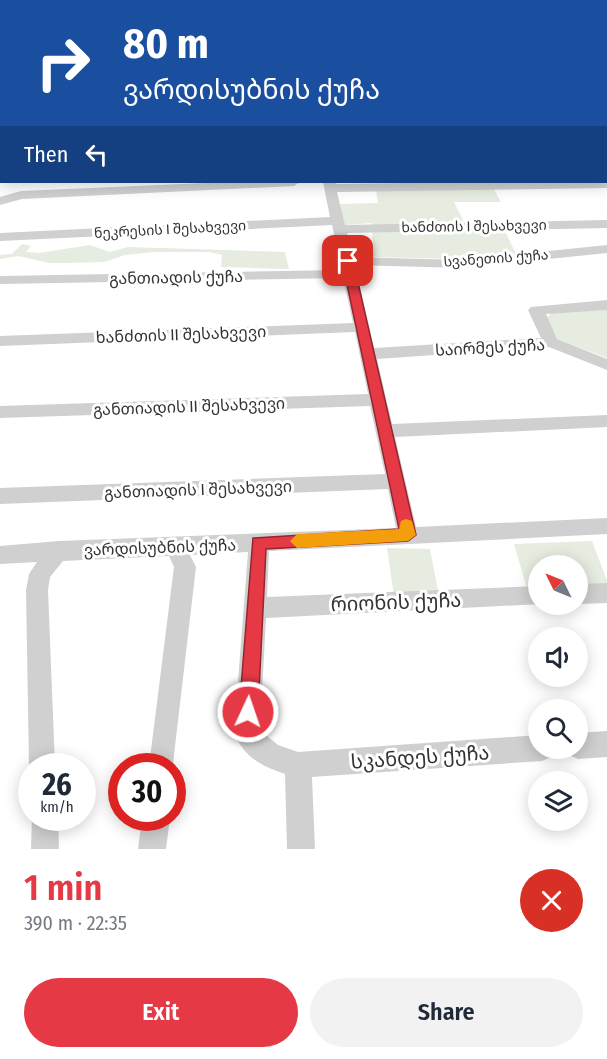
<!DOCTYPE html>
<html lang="en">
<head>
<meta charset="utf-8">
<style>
	body { margin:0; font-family:"Fira Sans Condensed","Noto Sans Georgian",sans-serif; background:#f2f2f3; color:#1f2937; height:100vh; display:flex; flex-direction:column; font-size:22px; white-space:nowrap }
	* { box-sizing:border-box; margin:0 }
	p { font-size:20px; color:#747a83 }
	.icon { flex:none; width:33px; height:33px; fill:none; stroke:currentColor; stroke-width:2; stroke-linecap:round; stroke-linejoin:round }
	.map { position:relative; height:849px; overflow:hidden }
	.panel { display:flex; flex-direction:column; background:#fff; flex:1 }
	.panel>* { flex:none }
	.banner { position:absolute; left:0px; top:0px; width:608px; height:183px; box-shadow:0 3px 15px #0003; background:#1a4fa0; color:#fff; overflow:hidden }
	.needle { width:39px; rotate:313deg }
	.tools { position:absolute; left:528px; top:555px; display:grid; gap:12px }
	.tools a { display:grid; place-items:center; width:60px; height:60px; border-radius:50%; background:#fff; box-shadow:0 3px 15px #0003; font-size:30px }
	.speed { position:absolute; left:18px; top:753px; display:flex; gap:12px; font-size:30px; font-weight:700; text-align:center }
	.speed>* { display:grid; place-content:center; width:78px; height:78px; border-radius:50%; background:#fff; box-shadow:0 3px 15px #0003; line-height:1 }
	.speed small { font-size:15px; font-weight:400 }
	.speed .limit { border:9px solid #d22; background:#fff; color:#111 }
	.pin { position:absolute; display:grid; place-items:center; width:51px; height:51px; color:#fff; margin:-26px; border-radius:12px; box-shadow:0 3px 9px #0006 }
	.me { position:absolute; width:66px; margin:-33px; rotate:3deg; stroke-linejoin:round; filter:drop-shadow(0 0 4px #0008) }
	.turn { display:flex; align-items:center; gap:21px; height:126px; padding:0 24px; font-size:27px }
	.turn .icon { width:78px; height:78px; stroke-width:2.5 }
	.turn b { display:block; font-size:42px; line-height:51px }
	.then { display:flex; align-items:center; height:57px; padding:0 24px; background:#0003; gap:12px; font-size:22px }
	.round { display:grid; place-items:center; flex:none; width:63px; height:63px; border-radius:32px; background:#f2f2f3 }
	.summary { display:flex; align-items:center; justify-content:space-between; height:102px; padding:0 24px }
	h1 { font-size:36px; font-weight:600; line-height:45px; color:#e63946 }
	.action { display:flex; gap:12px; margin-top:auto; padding:12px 24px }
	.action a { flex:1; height:69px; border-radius:36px; background:#e63946; color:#fff; font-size:24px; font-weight:600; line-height:69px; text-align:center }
	.action a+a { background:#f2f2f3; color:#1f2937 }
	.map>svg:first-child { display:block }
	.green { fill:#e6ecdf }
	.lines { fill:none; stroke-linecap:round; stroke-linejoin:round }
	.minor { fill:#d0d0d0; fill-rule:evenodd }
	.route { fill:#e63946; stroke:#96252e; stroke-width:1.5 }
	.slow { fill:#f59e0b }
	.labels { text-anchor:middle; stroke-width:6; stroke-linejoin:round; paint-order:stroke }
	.far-street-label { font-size:14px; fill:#333; stroke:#fff }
	.street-label { font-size:16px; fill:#333; stroke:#fff }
	.near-street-label { font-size:20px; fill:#333; stroke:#fff }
</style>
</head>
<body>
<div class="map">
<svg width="607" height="849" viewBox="0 0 607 849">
	<rect width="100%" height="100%" fill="#fff"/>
	<g class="green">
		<path d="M420 182H513H490L501 202H454L464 222 500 221 516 254 457 259 373 257 372 223 343 225 338 204 378 203 375 185Z"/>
		<path d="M22 244 31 246 26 252 39 253 90 245 110 252 128 247 285 252 289 269 221 267 222 255 210 252H154L125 255 104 262 65 263H49L18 256 0 259V255L12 254Z"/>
		<path d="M607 310V358L557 339 545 320 552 312Z"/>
		<path d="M592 541 607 581V589L578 590V566H538V591L528 592 514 544Z"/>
		<path d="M387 548 430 549 439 596H394Z"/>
	</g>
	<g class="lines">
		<g class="minor">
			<path d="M212 0H231L209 2Z"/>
			<path d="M307 0H332L304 2Z"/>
			<path d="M377 0H385L387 2H378Z"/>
			<path d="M401 0H428L398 2Z"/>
			<path d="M478 0H486L488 2H479Z"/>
			<rect x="0" y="15" width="2" height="4"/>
			<path d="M606 24 607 25V31L606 30Z"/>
			<path d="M2 44V50L0 51V45Z"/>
			<rect x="0" y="65" width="2" height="6"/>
			<rect x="0" y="82" width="2" height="6"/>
			<rect x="606" y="82" width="1" height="7"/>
			<rect x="606" y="97" width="1" height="6"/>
			<rect x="0" y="110" width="2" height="6"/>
			<rect x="606" y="115" width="1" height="6"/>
			<rect x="606" y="134" width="1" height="7"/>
			<rect x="0" y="143" width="2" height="6"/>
			<path d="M607 180V188L337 192 345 225 607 220V228L347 233 353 257 461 260 607 245V253L461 268 355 265 374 348 541 338 528 310 531 307 607 300V310L546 314 557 339 607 359V370L549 347 377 359 392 424 607 415V427L395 437 416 527 607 518V534L269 551 267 597 538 586V604H542L266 618 260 730 278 745 298 752 538 735V748H555L551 757 542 761 312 777 315 849H287L285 774C261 766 244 757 234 733L248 552 190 555 196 567 172 772V766H149L174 567 169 556 63 561 50 577 48 590 55 766H32V772L29 766 26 590 29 574 37 562 0 564V546L59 541 396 528 388 489 0 504V488L385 474 370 406 0 418V406L368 394 355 332 0 346V336L353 323 343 278 0 284V276L342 270 332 225 0 241V233L330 217 323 182H335L336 184Z"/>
			<path d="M228 182H300L294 186 22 199 0 205V197L21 191Z"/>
			<path d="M607 583V603L578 604V584Z"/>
			<path d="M607 731V757L578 759 569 755 566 748H578V733Z"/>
			<path d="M32 815V818H58L59 849H31Z"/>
			<path d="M142 818H170L166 849H138Z"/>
		</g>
	</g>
	<path class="route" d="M348 257 353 261 416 535 408 541 266 549 258 712 255 719 248 722 241 719 239 712 253 538 399 529 342 261Z"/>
	<path class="slow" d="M406 519 412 521 416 535 408 541 297 548 290 541 297 534 399 529 401 521Z"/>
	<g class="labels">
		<g class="far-street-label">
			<text transform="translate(474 226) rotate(-1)" y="5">ხანძთის I შესახვევი</text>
			<text transform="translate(170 229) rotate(-3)" y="5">ნეკრესის I შესახვევი</text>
			<text transform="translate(496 258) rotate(-4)" y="5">სვანეთის ქუჩა</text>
		</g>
		<g class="street-label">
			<text transform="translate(176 277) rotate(-1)" y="6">განთიადის ქუჩა</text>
			<text transform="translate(181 334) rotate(-2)" y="6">ხანძთის II შესახვევი</text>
			<text transform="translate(490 347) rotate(-3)" y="6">საირმეს ქუჩა</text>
			<text transform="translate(189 406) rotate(-2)" y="6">განთიადის II შესახვევი</text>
			<text transform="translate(198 489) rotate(-2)" y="6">განთიადის I შესახვევი</text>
			<text transform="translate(160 547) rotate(-2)" y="6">ვარდისუბნის ქუჩა</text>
		</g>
		<g class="near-street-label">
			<text transform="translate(396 602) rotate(-2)" y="7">რიონის ქუჩა</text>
			<text transform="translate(420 757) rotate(-4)" y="7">სკანდეს ქუჩა</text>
		</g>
	</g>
</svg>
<div class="tools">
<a><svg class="needle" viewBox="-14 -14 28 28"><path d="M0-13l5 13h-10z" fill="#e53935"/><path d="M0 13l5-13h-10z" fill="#747a83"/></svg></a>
<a><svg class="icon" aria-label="sound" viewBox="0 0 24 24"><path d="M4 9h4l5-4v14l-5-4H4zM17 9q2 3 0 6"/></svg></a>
<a><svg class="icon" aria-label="search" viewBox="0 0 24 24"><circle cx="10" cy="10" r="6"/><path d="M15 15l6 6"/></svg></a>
<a><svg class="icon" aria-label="layers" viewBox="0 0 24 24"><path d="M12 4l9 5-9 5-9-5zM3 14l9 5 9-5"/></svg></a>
</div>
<div class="speed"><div>26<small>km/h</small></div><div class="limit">30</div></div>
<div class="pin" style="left:348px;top:261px;background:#d93025"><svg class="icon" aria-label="arrive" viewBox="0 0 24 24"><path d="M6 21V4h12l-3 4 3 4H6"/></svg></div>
<svg class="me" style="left:248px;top:712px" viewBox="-20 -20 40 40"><circle r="17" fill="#e63946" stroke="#fff" stroke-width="3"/><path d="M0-11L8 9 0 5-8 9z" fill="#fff"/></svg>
<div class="banner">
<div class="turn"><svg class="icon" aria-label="right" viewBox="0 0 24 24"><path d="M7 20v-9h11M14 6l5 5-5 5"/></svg><div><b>80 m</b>ვარდისუბნის ქუჩა</div></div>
<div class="then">Then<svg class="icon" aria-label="left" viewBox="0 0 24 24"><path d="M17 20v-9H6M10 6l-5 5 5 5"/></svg></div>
</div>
</div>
<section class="panel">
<div class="summary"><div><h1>1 min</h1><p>390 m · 22:35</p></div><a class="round" style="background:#d93025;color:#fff"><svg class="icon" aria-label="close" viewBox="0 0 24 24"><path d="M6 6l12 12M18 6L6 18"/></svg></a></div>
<div class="action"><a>Exit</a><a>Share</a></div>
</section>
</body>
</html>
